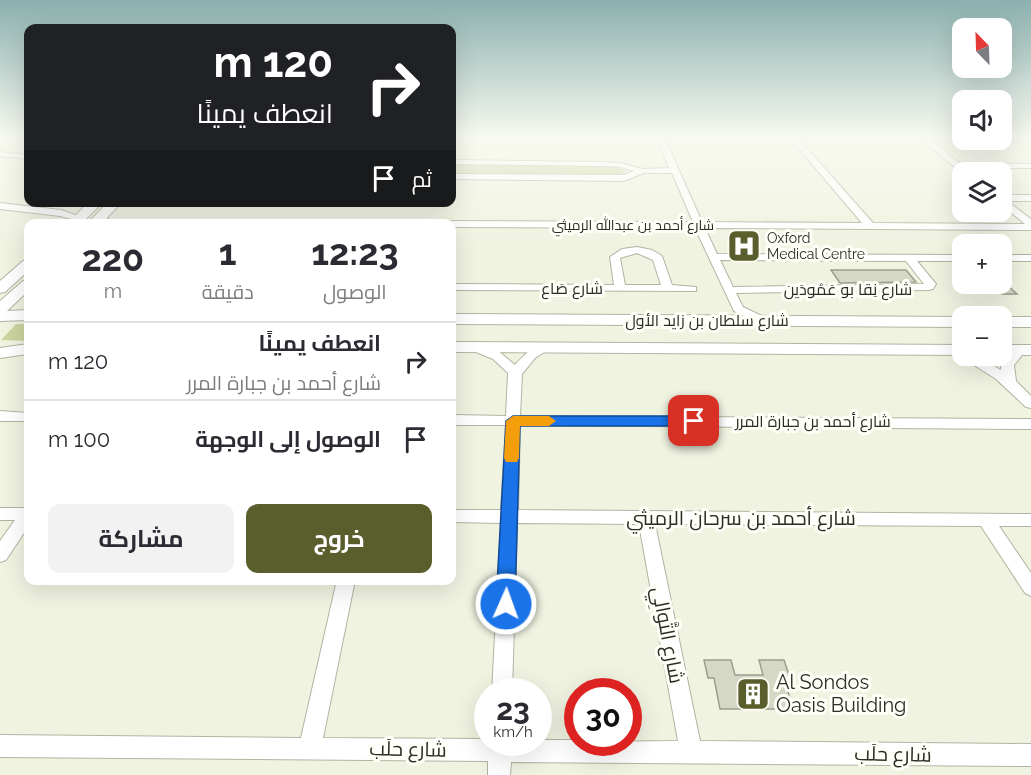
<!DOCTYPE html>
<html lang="ar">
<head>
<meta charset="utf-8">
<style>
	body { margin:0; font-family:Raleway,Cairo,sans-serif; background:#f2f2f3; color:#2b2b33; direction:rtl; height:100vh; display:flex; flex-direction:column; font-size:22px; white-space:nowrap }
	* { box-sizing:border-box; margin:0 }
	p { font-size:20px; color:#7c7c81 }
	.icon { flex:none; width:33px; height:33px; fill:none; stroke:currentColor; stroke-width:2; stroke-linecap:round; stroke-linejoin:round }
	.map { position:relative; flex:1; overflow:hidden; direction:ltr }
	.side { position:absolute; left:24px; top:219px; width:432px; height:366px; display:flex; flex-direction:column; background:#fff; border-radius:12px; box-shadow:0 6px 24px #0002; direction:rtl }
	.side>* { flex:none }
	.banner { position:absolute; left:24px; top:24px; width:432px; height:183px; border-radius:12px; box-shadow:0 6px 24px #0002; direction:rtl; background:#202124; color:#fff; overflow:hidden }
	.needle { width:39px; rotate:337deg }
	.controls { position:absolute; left:952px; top:18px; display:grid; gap:12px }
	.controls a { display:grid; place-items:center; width:60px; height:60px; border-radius:12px; background:#fff; box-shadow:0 6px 24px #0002; font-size:30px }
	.speed { position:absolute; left:474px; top:678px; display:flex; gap:12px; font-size:30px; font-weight:700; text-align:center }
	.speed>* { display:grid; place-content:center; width:78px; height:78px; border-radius:50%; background:#fff; box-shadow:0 6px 24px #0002; line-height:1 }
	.speed small { font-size:15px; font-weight:400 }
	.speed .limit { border:9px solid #d22; background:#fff; color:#111 }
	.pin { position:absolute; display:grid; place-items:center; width:51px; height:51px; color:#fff; margin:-26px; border-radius:12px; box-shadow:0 3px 9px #0006 }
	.me { position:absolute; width:66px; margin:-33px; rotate:2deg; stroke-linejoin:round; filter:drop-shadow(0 0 4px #0008) }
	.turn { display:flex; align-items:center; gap:21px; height:126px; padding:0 24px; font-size:27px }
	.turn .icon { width:78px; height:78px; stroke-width:2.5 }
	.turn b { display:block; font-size:42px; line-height:51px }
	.then { display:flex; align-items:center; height:57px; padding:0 24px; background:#0003; gap:12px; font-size:22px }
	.eta { display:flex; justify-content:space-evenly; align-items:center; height:102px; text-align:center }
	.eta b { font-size:36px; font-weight:700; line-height:42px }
	.button { display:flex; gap:12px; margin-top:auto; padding:12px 24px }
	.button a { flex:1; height:69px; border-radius:12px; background:#595e2c; color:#fff; font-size:24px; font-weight:700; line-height:69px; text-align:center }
	.button a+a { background:#f2f2f3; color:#2b2b33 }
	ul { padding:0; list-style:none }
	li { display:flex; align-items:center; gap:18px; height:78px; padding:0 24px; border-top:2px solid #e1e1e2 }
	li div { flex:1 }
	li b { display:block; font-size:22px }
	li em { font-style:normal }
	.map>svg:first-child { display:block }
	.green { fill:#cdd4a0 }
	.building { fill:#d6d8c6; stroke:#9c9f8d; stroke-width:1.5 }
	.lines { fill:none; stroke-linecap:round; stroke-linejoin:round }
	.minor-casing { stroke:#b2b4a3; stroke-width:2 }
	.major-casing { stroke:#b2b4a3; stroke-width:2 }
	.minor { fill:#fff; fill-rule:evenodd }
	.major { fill:#fff; fill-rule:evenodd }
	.route { fill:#1a73e8; stroke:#114b97; stroke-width:1.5 }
	.slow { fill:#f59e0b }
	.labels { text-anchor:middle; stroke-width:6; stroke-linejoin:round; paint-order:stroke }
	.far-street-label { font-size:14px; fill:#2c2d26; stroke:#fefff7 }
	.far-poi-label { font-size:14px; fill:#2c2d26; stroke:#fefff7; text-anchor:start }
	.street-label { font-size:16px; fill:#2c2d26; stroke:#fefff7 }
	.near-street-label { font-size:20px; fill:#2c2d26; stroke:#fefff7 }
	.near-poi-label { font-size:20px; fill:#2c2d26; stroke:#fefff7; text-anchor:start }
</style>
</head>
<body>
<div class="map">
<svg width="1031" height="775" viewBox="0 0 1031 775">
	<rect width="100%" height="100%" fill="#f0f3e0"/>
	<g class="green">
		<path d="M452 165H610L626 171 615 177H452Z"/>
		<path d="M16 324H28V341L1 340Z"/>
	</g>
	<g class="building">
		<path d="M831 270H906L916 282 840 283Z"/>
		<path d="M991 284H1006L1017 294H1002Z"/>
		<path d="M704 660H731L735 675H763L759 660H784L790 678H784L793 709H720L714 678H708Z"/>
	</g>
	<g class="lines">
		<g class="minor-casing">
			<g id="minor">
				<path d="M656 137H664L702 222 862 223 789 137H797L873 223 1025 224 1002 205V195H1031V201H1007L1031 219V230L705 228 717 254 963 255V261H917L936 284 933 289 929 290 736 293 743 307 766 318 768 321 766 324 762 325 734 311 695 228 452 227V224H448L452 221 693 222 672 173H644L624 181 452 179V174L623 175 634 171 620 167 601 166 452 164V160L601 162 620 163 643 169 669 168ZM720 260 906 261 924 284 733 287Z"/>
				<path d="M918 137H963L966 141 931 140 959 163 1031 164V168H966L968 172 962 173Z"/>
				<path d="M1002 137H1031V141H999Z"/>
				<path d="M0 152 28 155V159L0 156Z"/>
				<path d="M0 203 61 210 84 218 79 221 60 216 0 209Z"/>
				<path d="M100 214 116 224H104L95 217Z"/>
				<path d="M167 221H383L387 224H163Z"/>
				<path d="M637 247 652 250 662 256 672 285 696 287V291L452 290V284L614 285 610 257 622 249ZM637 253 653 260 661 285H625L620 258Z"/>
				<rect x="1002" y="255" width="29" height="6"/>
				<path d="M475 343 497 350 515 365C524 355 536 342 550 344L552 347 535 358 522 374 520 416 1031 419V429L520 425 518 510 1031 514V526H999L1031 573V596L1025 593 981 526 655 524 700 741 1031 744V766L511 762 510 775H488V761L0 757V735L301 738 337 580H355L323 738 488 739V742H538V740H578V742L678 741 639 524 517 523 512 692H492L501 523 452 522V510H501L506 425H452V415L506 416 508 373 493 359 471 350 469 347 471 344Z"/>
				<path d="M1020 346 1026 350 1014 365 1016 381 1031 396V408L1026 407 996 379 960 356 963 353V356H976L1001 370C1000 361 1012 348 1020 346Z"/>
				<path d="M0 411 28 413V421H0Z"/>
				<path d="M0 508H28V527L6 560 0 562V541L15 520H0Z"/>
			</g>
		</g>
		<g class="major-casing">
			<g id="major">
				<path d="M89 202H103L81 224H67Z"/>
				<path d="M108 202H122L101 224H87Z"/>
				<path d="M28 260V271L5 292 0 293V281L23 261Z"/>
				<path d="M28 280V291L7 311 28 310V320L0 321V301L23 281Z"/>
				<path d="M452 314 963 317V327L452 324Z"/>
				<rect x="1002" y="317" width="29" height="10"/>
				<path d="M452 342 963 345V355L452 352Z"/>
				<path d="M28 344V354L0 358V348Z"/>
				<rect x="1002" y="345" width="29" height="10"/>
			</g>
		</g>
		<use href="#minor" class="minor"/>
		<use href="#major" class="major"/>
	</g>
	<linearGradient id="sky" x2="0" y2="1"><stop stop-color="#8bb0ae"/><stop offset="0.56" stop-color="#f8faf1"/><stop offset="1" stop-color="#f8faf1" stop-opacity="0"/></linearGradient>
	<rect width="1031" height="246" fill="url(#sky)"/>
	<path class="route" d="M513 416H694L702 421 694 426H520L515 604 512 610 506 612 499 610 496 604 506 421Z"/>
	<path class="slow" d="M513 416H549L556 421 549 426H520L519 458 517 462H506L504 458 506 421Z"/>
	<defs>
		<g id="hospital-square" transform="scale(1.725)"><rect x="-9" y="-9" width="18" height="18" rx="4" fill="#595e2c" stroke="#fefff7"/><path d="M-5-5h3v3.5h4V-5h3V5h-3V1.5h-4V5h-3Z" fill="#fff"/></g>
		<g id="building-square" transform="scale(1.725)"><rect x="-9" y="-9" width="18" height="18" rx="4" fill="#595e2c" stroke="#fefff7"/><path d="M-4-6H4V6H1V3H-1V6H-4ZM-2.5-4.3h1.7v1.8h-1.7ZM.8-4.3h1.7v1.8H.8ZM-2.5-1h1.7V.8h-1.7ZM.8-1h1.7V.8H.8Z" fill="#fff"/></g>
	</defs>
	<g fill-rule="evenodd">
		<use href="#hospital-square" x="744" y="246"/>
		<use href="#building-square" x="753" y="694"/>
	</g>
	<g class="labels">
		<g class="far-street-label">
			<text x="633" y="230">شارع أحمد بن عبدالله الرميثي</text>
		</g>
		<g class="far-poi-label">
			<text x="767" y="243">Oxford<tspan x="767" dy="16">Medical Centre</tspan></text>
		</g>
		<g class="street-label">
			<text x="572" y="294">شارع صَاع</text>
			<text x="848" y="295">شارع نِقا بو عَمُودَين</text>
			<text x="707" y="326">شارع سلطان بن زايد الأول</text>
			<text x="813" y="427">شارع أحمد بن جبارة المرر</text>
		</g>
		<g class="near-street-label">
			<text x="741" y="525">شارع أحمد بن سرحان الرميثي</text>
			<text transform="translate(668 635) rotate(79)" y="7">شارع التَّوالِي</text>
			<text transform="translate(408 749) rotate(1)" y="7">شارع حلَب</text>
			<text transform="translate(893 754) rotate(1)" y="7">شارع حلَب</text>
		</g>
		<g class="near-poi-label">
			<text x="776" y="689">Al Sondos<tspan x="776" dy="23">Oasis Building</tspan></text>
		</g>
	</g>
</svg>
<div class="controls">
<a><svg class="needle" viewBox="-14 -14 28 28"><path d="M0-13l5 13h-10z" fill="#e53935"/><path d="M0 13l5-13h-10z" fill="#7c7c81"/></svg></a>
<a><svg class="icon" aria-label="sound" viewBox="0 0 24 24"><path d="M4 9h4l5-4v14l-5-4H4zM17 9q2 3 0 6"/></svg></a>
<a><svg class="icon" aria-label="layers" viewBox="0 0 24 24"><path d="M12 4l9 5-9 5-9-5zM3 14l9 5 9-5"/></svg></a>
<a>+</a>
<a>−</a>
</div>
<div class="speed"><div>23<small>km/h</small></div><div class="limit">30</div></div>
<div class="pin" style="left:694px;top:421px;background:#d93025"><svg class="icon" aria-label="arrive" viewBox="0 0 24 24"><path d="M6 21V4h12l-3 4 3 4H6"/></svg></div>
<svg class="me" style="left:506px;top:604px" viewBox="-20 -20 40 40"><circle r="17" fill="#1a73e8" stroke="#fff" stroke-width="3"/><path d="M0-11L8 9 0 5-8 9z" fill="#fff"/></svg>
<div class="banner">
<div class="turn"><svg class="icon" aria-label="right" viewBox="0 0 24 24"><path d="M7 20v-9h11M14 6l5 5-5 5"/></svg><div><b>120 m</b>انعطف يمينًا</div></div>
<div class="then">ثم<svg class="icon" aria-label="arrive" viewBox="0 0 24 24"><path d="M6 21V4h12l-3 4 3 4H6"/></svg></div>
</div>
<section class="side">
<div class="eta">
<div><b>12:23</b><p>الوصول</p></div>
<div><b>1</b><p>دقيقة</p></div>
<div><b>220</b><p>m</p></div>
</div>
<ul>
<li><svg class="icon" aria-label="right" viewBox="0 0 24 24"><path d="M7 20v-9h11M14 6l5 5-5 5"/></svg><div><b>انعطف يمينًا</b><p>شارع أحمد بن جبارة المرر</p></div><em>120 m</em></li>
<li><svg class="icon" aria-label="arrive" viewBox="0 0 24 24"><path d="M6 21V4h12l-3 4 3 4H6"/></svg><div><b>الوصول إلى الوجهة</b></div><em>100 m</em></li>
</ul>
<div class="button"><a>خروج</a><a>مشاركة</a></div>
</section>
</div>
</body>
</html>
